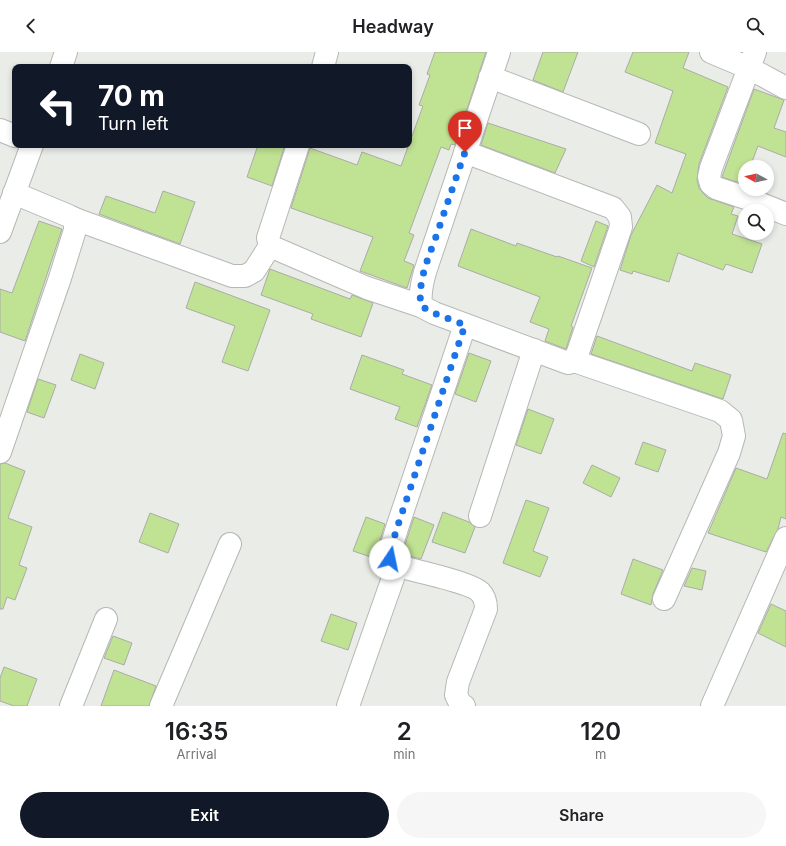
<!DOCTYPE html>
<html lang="en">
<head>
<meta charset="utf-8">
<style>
	body { margin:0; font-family:Inter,sans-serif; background:#f6f6f6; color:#202124; height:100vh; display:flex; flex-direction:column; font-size:15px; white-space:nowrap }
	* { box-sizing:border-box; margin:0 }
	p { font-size:13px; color:#757577 }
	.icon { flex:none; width:22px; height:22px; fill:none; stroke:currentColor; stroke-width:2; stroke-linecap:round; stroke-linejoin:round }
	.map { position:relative; height:654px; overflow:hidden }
	.drawer { display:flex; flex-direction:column; background:#fff; flex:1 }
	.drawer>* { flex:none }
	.top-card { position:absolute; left:12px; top:12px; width:400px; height:84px; border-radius:8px; box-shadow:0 2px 6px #0003; background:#111827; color:#fff; overflow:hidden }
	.needle { width:26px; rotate:278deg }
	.fabs { position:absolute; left:738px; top:108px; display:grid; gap:8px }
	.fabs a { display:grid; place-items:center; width:36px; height:36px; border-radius:50%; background:#fff; box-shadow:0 2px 6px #0003; font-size:20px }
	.pin { position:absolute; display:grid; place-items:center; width:34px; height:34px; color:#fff; margin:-41px -17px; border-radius:50% 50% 50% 0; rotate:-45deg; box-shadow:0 0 4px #0007 }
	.pin .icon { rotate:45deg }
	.me { position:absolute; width:44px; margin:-22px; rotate:11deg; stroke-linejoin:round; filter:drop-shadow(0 0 3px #0008) }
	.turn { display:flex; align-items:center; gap:14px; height:84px; padding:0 20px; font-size:18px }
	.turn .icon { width:52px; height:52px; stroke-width:2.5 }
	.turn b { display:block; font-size:28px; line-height:34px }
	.eta { display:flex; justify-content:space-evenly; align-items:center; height:68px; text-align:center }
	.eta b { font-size:24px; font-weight:600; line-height:28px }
	.action { display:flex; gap:8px; margin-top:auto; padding:8px 20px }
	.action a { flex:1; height:46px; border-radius:24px; background:#111827; color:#fff; font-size:16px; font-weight:600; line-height:46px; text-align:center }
	.action a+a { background:#f6f6f6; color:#202124 }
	header { display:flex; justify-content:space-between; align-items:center; height:52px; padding:0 20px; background:#fff; font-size:18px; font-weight:600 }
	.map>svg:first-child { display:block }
	.building { fill:#c0e293; stroke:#aaaca8 }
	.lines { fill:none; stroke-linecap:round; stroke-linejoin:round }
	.minor-casing { stroke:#b6b8b4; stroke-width:24 }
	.minor { stroke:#fff; stroke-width:22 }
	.route { stroke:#1a73e8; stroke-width:7; stroke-dasharray:0 12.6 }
</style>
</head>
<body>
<header><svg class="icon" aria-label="back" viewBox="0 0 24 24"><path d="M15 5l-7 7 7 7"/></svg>Headway<svg class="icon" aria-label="search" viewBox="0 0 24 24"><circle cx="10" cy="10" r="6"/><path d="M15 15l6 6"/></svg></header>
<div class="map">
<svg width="786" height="654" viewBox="0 0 786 654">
	<rect width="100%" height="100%" fill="#eaece8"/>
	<g class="building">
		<path d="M435 0H486L455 93 451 92 449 98 441 95 409 181 414 183 404 209 414 213 407 236 360 219 373 185 291 156 310 96 357 113 362 100 401 114 423 54 419 53 430 23 427 22Z"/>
		<path d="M543 0H578L563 40 533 28Z"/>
		<path d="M633 0H689L683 16 728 35 699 112 697 128 699 136 703 141 708 146 734 155 731 162 738 164 732 182 762 192 752 221 726 212 723 218 678 201 669 230 633 219 632 222 620 218 631 183 657 133 672 141 686 102 655 91 673 39 625 20Z"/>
		<path d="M754 37 784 48 774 76 786 80V105L758 94 750 115H745V127L743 132 722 125Z"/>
		<path d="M488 71 566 97 555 121 481 93Z"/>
		<path d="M258 93H285L272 134 247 125Z"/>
		<path d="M163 139 195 150 180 192 99 162 106 144 155 161Z"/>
		<path d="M39 169 62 177 25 289 0 280V237L12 241Z"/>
		<path d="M596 169 608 174 594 215 581 209Z"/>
		<path d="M471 177 516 194 517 191 557 205 558 204 592 216 571 274 573 275 566 297 545 289 549 277 530 270 540 245 458 214Z"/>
		<path d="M270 217 350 247 352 243 373 251 361 285 311 267 313 262 261 243Z"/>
		<path d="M195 230 270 258 248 319 222 310 235 274 186 256Z"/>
		<path d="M597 284 692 319 695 311 731 323 723 347 591 302Z"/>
		<path d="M469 301 491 309 476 350 455 342Z"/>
		<path d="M80 302 104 311 95 337 71 328Z"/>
		<path d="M362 303 404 318 402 322 432 333 417 375 395 367 400 355 350 337Z"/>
		<path d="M38 327 56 333 44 366 27 360Z"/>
		<path d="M528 357 554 367 541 402 516 393Z"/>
		<path d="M783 381 786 382V467L781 465 778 477 766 500 708 481 736 416 767 427Z"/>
		<path d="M643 390 666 398 658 420 635 412Z"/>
		<path d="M5 411 25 419 8 466 32 475 19 513 27 516 15 548 7 545 3 557H0V412Z"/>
		<path d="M592 413 620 426 611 445 583 431Z"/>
		<path d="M526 448 549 456 533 499 548 505 540 525 503 511Z"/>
		<path d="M443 460 469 470 475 475 465 501 432 490Z"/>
		<path d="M150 461 179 472 168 501 139 490Z"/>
		<path d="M366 465 385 472 377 498V507L353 499Z"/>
		<path d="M414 465 434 473 421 507 402 502Z"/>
		<path d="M633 507 663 518 653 542 651 553 621 542Z"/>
		<path d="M692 516 706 519 702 538 684 534Z"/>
		<path d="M771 552 786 559V595L758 581Z"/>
		<path d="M331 562 357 571 348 598 321 589Z"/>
		<path d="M113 584 132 591 124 613 104 606Z"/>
		<path d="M4 615 37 627 27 654H14L0 649V626Z"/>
		<path d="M114 618 156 634 149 654H101Z"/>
	</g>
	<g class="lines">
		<g class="minor-casing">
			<g id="minor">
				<path d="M711 0 749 16 786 36"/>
				<path d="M755 0 711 116 709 125 711 132 716 136 749 147 786 162"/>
				<path d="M61 15 66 0"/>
				<path d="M323 15 327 0"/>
				<path d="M490 25 639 82"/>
				<path d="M0 78 15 84"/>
				<path d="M298 93 268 186 270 194 367 236 421 254"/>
				<path d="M465 100 613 156 620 165 621 175 578 300 574 309 568 311 434 261 421 254C419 239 423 225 428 211L499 0"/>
				<path d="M75 167 232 224H245L254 219 270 194"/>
				<path d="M0 180 32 93"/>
				<path d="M574 309 720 359 731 368 734 384 729 401 664 547"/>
				<path d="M0 400 60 226 75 178V167L69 164 14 141"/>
				<path d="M480 464 534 298"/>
				<path d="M393 513C409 517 472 531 480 540 485 545 486 550 486 557L458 630 456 643 460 651 464 654"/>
				<path d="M71 654 106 567"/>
				<path d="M161 654 230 492"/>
				<path d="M348 654 393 526V513L390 507 389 502 398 473 465 273"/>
				<path d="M712 654 786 486"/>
			</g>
		</g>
		<use href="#minor" class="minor"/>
	</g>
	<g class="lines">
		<path class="route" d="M390 507 389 502 398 473 465 273 434 261 421 254C417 229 430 202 438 179 447 152 456 126 465 100"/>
	</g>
</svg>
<div class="fabs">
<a><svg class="needle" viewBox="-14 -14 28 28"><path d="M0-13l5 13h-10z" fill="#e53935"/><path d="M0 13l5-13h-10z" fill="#757577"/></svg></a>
<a><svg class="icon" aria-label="search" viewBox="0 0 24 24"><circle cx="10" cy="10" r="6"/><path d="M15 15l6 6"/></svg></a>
</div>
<div class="pin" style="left:465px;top:100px;background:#d93025"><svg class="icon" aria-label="arrive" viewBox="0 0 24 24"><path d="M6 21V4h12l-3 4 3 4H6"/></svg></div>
<svg class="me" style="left:390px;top:507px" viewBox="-20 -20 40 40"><circle r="19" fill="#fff"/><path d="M0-13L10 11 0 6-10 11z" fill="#1a73e8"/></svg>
<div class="top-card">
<div class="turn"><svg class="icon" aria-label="left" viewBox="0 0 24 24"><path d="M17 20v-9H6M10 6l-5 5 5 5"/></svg><div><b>70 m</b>Turn left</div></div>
</div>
</div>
<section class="drawer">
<div class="eta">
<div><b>16:35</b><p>Arrival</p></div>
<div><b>2</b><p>min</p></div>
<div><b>120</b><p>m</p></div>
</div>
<div class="action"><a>Exit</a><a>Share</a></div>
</section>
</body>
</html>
